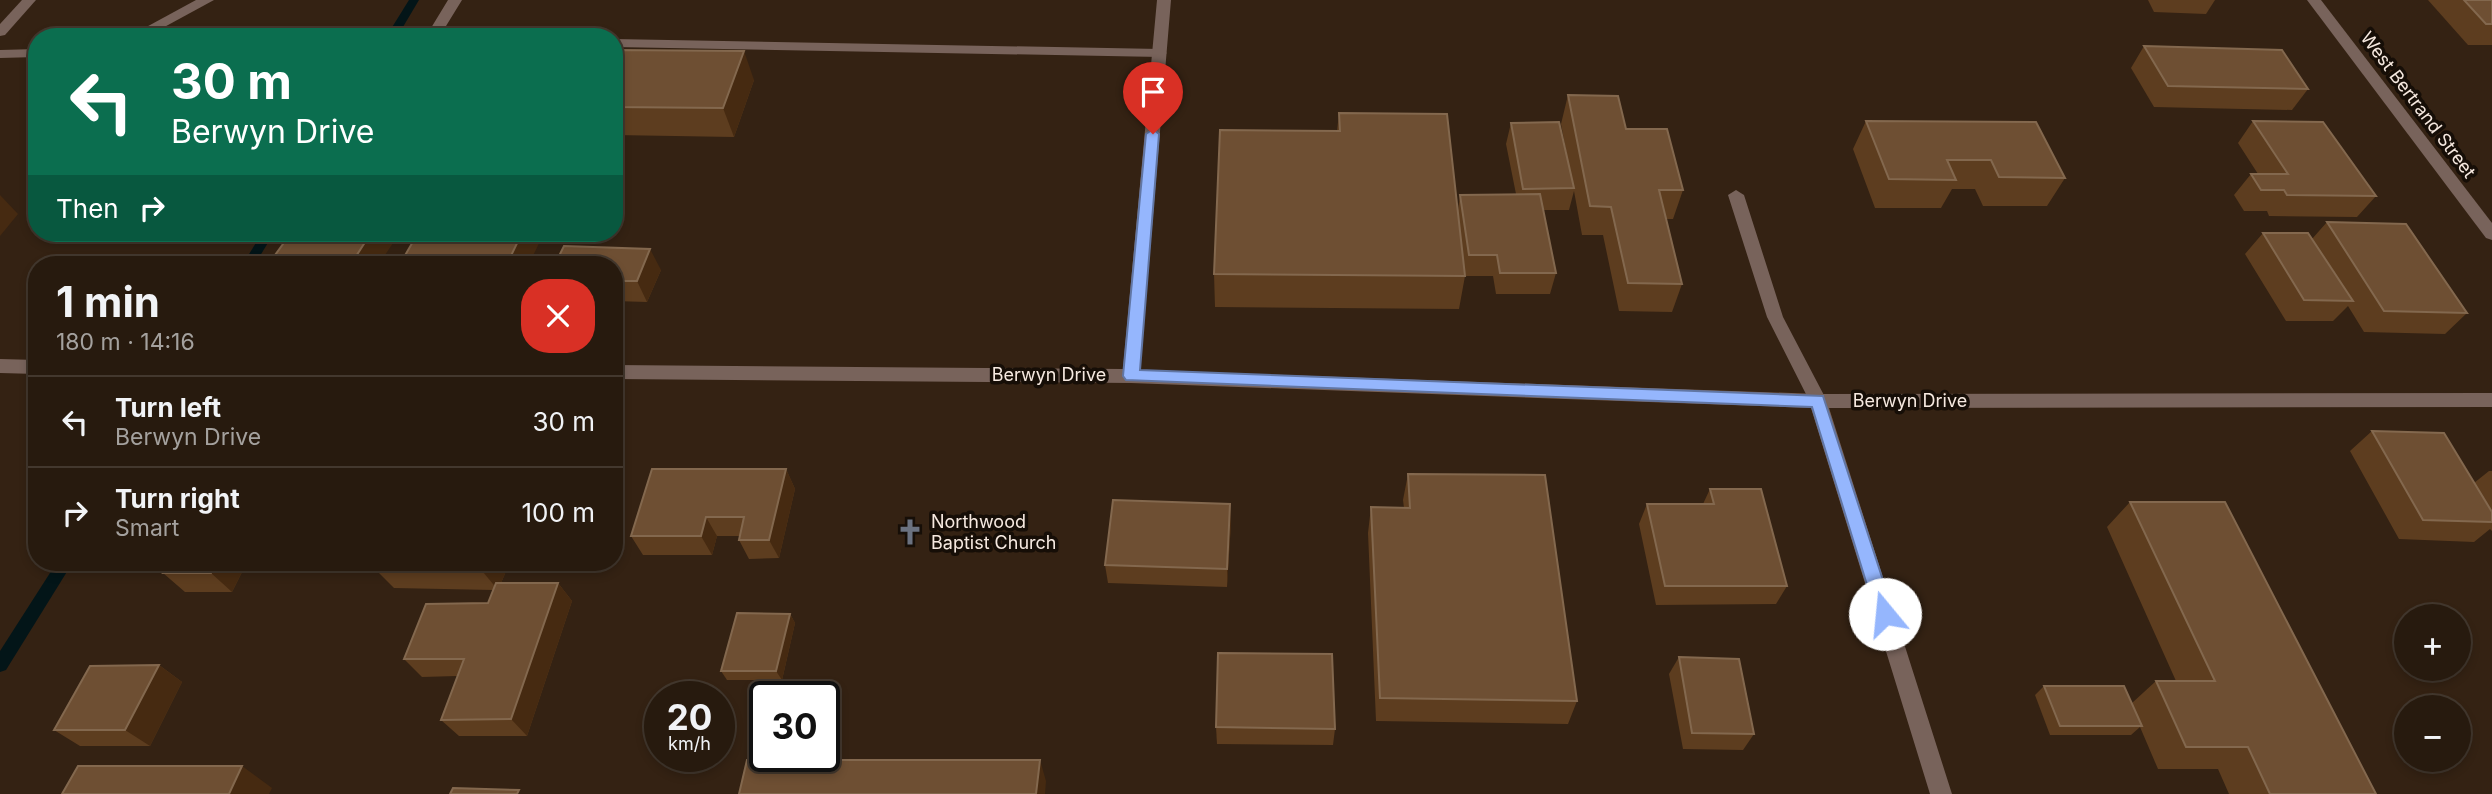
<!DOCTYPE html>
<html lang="en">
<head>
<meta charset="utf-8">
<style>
	body { margin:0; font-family:Inter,sans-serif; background:#2f2317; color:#f1f3f6; height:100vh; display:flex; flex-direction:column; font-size:26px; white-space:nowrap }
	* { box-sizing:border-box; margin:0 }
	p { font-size:23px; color:#a4a19e }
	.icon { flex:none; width:38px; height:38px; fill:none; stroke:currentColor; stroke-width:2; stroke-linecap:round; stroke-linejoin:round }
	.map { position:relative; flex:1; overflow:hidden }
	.side { position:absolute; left:28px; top:256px; width:595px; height:315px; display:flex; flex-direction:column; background:#271a0e; border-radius:28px; box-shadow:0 4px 10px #0003,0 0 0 2px #43382e }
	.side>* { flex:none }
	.banner { position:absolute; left:28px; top:28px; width:595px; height:214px; border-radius:28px; box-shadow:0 4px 10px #0003,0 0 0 2px #43382e; background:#0b6e4f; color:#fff; overflow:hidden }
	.tools { position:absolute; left:2394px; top:604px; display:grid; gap:14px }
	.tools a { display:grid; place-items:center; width:77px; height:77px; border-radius:50%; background:#271a0e; box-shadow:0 4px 10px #0003,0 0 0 2px #43382e; font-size:35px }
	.speed { position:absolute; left:644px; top:681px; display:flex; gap:14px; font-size:35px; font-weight:700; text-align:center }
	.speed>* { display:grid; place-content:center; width:91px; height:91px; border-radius:50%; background:#271a0e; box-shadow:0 4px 10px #0003,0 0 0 2px #43382e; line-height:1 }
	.speed small { font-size:18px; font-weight:400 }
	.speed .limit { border:4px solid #111; border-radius:10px; background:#fff; color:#111 }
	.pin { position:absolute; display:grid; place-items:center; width:60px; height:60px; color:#fff; margin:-72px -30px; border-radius:50% 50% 50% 0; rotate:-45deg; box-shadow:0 0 7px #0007 }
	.pin .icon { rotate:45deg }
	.me { position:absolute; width:77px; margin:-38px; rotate:343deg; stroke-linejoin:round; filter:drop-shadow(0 0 5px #0008) }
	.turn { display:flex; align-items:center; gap:24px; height:147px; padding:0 28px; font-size:32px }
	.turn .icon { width:91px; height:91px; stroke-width:2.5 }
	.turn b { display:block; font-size:49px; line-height:60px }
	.then { display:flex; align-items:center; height:66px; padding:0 28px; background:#0003; gap:14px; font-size:26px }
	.round { display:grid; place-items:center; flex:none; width:74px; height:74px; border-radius:28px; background:#2f2317 }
	.headline { display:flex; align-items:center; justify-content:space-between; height:119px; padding:0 28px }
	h1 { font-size:42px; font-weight:700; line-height:52px }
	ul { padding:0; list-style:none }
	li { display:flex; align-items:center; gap:21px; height:91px; padding:0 28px; border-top:2px solid #43382e }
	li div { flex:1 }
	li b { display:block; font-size:26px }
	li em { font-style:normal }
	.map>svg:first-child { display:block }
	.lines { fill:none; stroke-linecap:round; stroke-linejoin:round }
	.stream { fill:#031518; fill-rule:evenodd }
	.lane { fill:#78635b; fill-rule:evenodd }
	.street { fill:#78635b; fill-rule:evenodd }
	.wall { fill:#5d3d1f }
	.shaded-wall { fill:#462a11 }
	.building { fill:#6e4f33; stroke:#83684e; stroke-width:2 }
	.route { fill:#95b6fd; stroke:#6176a4; stroke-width:2 }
	.labels { text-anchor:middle; stroke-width:7; stroke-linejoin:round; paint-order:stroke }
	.street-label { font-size:18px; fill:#f6e9e0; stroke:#160e07 }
	.poi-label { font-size:18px; fill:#f6e9e0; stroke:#160e07; text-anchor:start }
</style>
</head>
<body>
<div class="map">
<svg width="2492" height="794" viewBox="0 0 2492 794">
	<rect width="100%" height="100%" fill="#342213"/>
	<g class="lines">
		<g class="stream">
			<path d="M409 0H419L397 37H386Z"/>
			<path d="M262 233H274L255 264H243Z"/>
			<path d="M57 562H73L6 670 0 672V651Z"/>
		</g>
		<g class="lane">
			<path d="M22 0H36L5 35 0 36V24Z"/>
			<path d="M196 0H214L146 37H128Z"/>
			<path d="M448 0H462L446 26 464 37H445L431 28Z"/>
			<path d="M614 39 1160 49 1167 53 1160 57 614 47Z"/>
			<path d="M37 49V57L0 58V50Z"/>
			<path d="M1736 190 1744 195 1783 317 1827 401 1824 406H1812L1767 317 1728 195Z"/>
		</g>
		<g class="street">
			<path d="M1157 0H1171L1140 370 1818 394 2492 393V407L1829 408 1952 794H1930L1811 408 1131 383 614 379V365L1123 369Z"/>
			<path d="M2307 0H2321L2492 223V240L2486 238Z"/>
			<path d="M0 359 37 360V374L0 373Z"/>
		</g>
	</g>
	<g class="wall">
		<path d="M2148 0H2215L2206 14 2154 12Z"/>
		<path d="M2428 0H2492V45H2468Z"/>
		<path d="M2144 46 2308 89 2292 110 2154 107 2131 68Z"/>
		<path d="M614 50 754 80 734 137 614 135Z"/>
		<path d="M1568 95 1626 129 1683 190 1673 219H1666L1682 284 1672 312 1619 311 1603 235H1582L1574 191 1569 210H1543L1556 273 1550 294H1496L1493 276H1465L1459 309 1215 307 1214 274 1337 131 1339 113 1458 210 1460 195 1516 194 1506 144 1511 123 1568 161 1561 124Z"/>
		<path d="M1866 121 2065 178 2047 206H1983L1975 189H1952L1941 208H1875L1853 149Z"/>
		<path d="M2253 121 2376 196 2357 217 2269 216 2267 211H2244L2234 195 2251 174H2258L2238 143Z"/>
		<path d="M2327 222 2467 313 2445 334 2364 332 2348 306 2333 321H2286L2245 254 2263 233 2312 239Z"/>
		<path d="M614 264 661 270 647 302 614 301Z"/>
		<path d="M2372 431 2474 483 2489 471H2492V531L2490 529 2474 542 2399 539 2350 451Z"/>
		<path d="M786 469 795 489 779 558 749 559 739 540 740 536H717L712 555H643L631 536Z"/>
		<path d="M1408 474 1577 701 1568 724 1376 721 1368 533 1371 507 1404 508 1403 500Z"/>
		<path d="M1710 489 1787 586 1776 604 1656 605 1639 524 1647 504H1703Z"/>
		<path d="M2130 502 2376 794H2229L2218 769H2158L2140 727 2131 735H2050L2035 695 2044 686 2132 703 2156 681H2176L2107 527Z"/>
		<path d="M1231 523 1227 587 1108 583 1105 565Z"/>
		<path d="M148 562H247L232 592H185L163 573 165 569H156Z"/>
		<path d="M510 562 501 583H558L572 601 527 736H459L441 720 457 676 422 677 404 659 488 603 493 590 394 588 376 570Z"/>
		<path d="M790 614 795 623 782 680H727L721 671Z"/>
		<path d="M1679 657 1754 734 1743 750 1683 749 1669 674Z"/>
		<path d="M159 665 182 682 150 746H80L54 730Z"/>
		<path d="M1216 727 1335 729 1333 745 1217 744Z"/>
	</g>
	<g class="shaded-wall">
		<path d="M744 51 754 80 734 137 723 108Z"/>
		<path d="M0 195 18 214 0 236Z"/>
		<path d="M371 233H390L395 240 379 264H351Z"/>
		<path d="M522 233H544L529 264H507Z"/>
		<path d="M650 249 661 270 647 302 637 281Z"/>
		<path d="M786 469 795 489 779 558 769 540Z"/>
		<path d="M1230 504 1231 523 1227 587V569Z"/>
		<path d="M706 517 717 536 712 555 701 536Z"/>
		<path d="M217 562H247L232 592 211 573Z"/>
		<path d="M487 562H510L498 590 483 572Z"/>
		<path d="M558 583 572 601 527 736 511 719Z"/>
		<path d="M790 614 795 623 782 680 776 671Z"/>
		<path d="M159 665 182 682 150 746 125 730Z"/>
		<path d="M1040 760 1046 781 1045 794H1036Z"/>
		<path d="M242 766 272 788 269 794H229Z"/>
	</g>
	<g class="building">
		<path d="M2464 0H2492V24H2486Z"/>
		<path d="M2144 46 2282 50 2308 89 2168 86Z"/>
		<path d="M614 50 744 51 723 108 614 107Z"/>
		<path d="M1568 95 1618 96 1626 129H1667L1683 190H1659L1682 284 1628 283 1611 207 1590 206Z"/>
		<path d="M1339 113 1447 114 1465 276 1214 274 1220 130 1340 131Z"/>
		<path d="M1866 121 2036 122 2065 178 1999 177 1991 160H1947L1956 180 1889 179Z"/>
		<path d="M2253 121 2323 122 2376 196 2287 195 2284 190H2261L2251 174H2288Z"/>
		<path d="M1559 122 1574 188 1523 189 1511 123Z"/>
		<path d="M1540 194 1556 273H1500L1497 255H1469L1460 195Z"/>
		<path d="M2327 222 2406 224 2467 313 2384 311Z"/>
		<path d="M291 233H371L351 264H303L270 262Z"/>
		<path d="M418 233H522L507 264H400Z"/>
		<path d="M2263 233H2308L2353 301 2304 300Z"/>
		<path d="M564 246 650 249 637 281H614V264H555Z"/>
		<path d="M2372 431 2444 433 2492 512V522L2423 520Z"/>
		<path d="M652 469H786L769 540H739L744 517H706L701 536H631Z"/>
		<path d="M1408 474 1545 475 1577 701 1380 698 1371 507 1410 508Z"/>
		<path d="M1710 489H1761L1787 586H1665L1647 504H1714Z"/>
		<path d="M1113 500 1230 504 1227 569 1105 565Z"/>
		<path d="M2130 502H2225L2376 794H2270L2248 747H2186L2156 681H2215Z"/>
		<path d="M169 562H217L211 573H163Z"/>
		<path d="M380 562H487L483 572 376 570Z"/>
		<path d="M496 583H558L511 719 441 720 464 659H404L426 604 488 603Z"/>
		<path d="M737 613 790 614 776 671H721Z"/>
		<path d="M1218 653 1332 654 1335 729 1216 727Z"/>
		<path d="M1679 657 1739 659 1754 734 1692 733Z"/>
		<path d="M159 665 125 730H54L90 666Z"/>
		<path d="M2044 686H2124L2142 726H2060Z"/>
		<path d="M747 760H1040L1036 794H739Z"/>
		<path d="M78 766H242L229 794H62Z"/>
		<path d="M453 788 519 790 517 794H450Z"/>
	</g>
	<path class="route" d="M1153 129 1159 134 1140 370 1823 396 1894 614 1891 620 1885 622 1878 620 1876 614 1812 407 1126 380 1123 376 1146 134Z"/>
	<defs>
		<g id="church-bare" transform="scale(2.1)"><path d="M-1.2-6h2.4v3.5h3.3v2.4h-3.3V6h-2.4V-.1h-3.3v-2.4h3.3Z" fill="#6b7280" stroke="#160e07" stroke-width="2.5" paint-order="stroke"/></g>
	</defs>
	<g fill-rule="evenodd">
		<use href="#church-bare" x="910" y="532"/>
	</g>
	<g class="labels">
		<g class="street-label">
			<text transform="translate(2418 105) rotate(53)" y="6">West Bertrand Street</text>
			<text x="1049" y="381">Berwyn Drive</text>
			<text x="1910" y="407">Berwyn Drive</text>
		</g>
		<g class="poi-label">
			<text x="931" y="528">Northwood<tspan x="931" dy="21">Baptist Church</tspan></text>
		</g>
	</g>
</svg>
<div class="tools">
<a>+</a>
<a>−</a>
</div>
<div class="speed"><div>20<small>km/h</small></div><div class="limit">30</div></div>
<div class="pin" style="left:1153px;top:134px;background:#d93025"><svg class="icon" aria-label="arrive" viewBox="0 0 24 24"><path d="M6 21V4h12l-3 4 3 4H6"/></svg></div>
<svg class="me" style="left:1885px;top:614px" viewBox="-20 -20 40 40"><circle r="19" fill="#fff"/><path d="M0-13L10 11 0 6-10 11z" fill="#95b6fd"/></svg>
<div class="banner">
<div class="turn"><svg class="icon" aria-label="left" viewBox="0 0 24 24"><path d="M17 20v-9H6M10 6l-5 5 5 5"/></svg><div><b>30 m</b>Berwyn Drive</div></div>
<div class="then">Then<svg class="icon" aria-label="right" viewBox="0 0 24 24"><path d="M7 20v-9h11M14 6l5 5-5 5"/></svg></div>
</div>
<section class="side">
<div class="headline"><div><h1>1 min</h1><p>180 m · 14:16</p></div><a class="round" style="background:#d93025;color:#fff"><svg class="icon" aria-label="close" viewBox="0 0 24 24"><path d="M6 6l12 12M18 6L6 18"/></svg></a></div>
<ul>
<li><svg class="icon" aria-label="left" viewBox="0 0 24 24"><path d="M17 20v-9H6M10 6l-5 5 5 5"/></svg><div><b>Turn left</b><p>Berwyn Drive</p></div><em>30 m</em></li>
<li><svg class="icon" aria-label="right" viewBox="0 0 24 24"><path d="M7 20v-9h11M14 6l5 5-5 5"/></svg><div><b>Turn right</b><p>Smart</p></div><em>100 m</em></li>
</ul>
</section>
</div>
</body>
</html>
